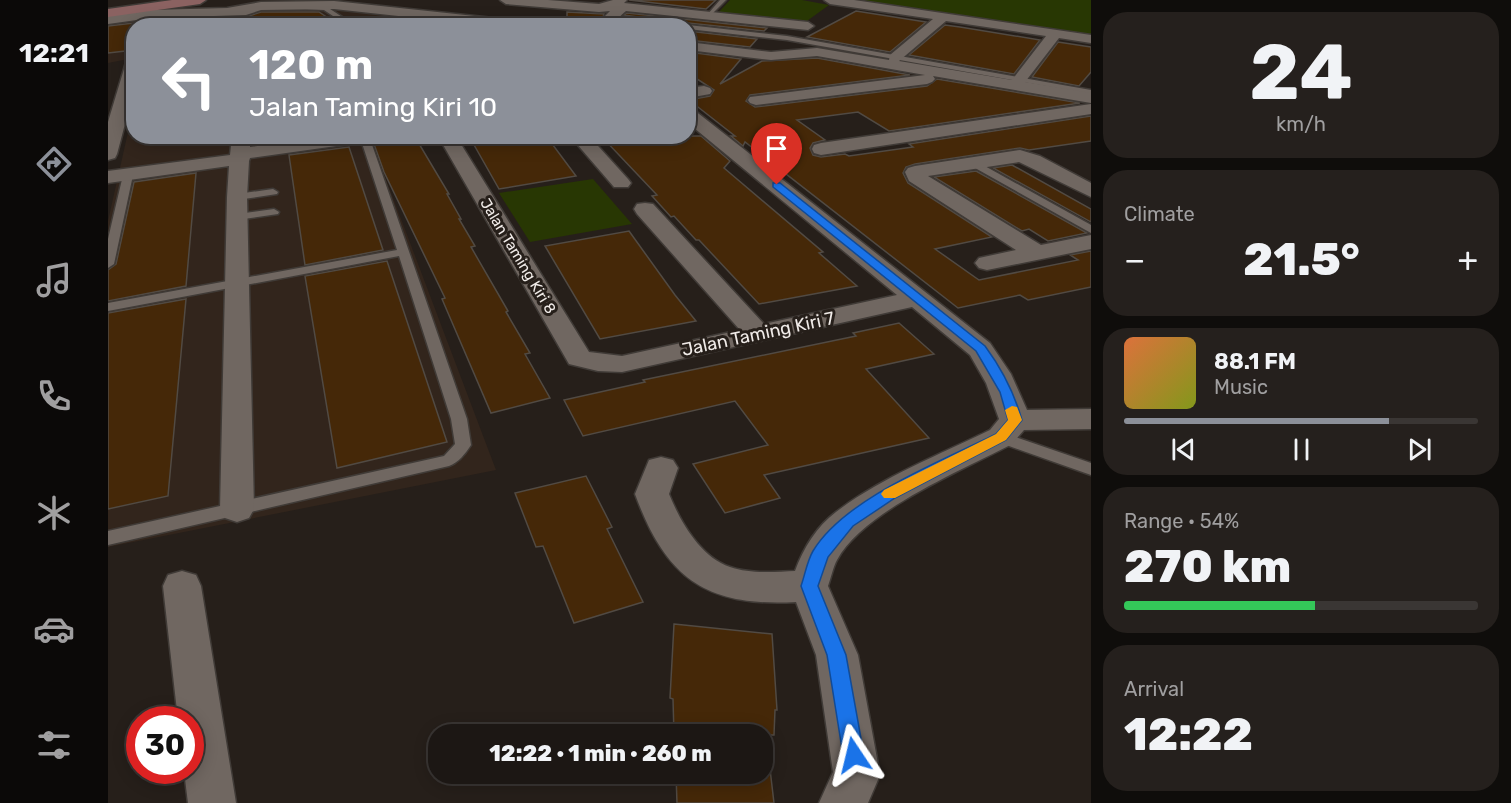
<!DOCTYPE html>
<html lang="en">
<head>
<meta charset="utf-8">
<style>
	body { margin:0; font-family:Rubik,sans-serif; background:#25201d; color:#f1f3f6; height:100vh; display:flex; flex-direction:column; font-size:22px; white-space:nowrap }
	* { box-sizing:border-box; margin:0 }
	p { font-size:20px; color:#a09fa0 }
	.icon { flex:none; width:33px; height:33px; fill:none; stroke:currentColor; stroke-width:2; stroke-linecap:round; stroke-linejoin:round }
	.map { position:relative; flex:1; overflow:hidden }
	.side { display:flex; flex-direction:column; gap:12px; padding:12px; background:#0f0d0b; width:420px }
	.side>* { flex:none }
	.guide { position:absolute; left:18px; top:18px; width:570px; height:126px; border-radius:24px; box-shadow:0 3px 15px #0003,0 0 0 2px #3a3634; background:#8c9099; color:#fff; overflow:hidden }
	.speed { position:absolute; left:18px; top:706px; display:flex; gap:12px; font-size:30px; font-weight:700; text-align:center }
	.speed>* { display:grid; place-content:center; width:78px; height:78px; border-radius:50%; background:#1c1714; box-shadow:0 3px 15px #0003,0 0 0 2px #3a3634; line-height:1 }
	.speed .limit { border:9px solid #d22; background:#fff; color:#111 }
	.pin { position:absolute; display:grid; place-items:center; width:51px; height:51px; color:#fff; margin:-62px -26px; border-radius:50% 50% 50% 0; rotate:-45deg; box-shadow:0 0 6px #0007 }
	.pin .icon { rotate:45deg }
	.me { position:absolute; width:66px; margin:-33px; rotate:350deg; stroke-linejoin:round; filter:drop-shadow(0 0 4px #0008) }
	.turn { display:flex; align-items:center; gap:21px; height:126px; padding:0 24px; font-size:27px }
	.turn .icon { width:78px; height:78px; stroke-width:2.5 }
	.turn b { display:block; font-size:42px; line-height:51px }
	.big { font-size:45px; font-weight:800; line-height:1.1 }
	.side .card { flex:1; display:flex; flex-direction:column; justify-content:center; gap:9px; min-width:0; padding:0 21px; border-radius:24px; background:#25201d }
	.side .dial { align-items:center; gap:0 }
	.dial b { font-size:78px; line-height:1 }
	.song { display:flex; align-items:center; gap:18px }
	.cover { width:72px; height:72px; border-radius:9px; background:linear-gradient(135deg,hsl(20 70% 55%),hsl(70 70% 35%)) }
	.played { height:6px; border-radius:3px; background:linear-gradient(90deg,#8c9099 75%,#3a3634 75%) }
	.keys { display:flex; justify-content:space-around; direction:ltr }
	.heat { display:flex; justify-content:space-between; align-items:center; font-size:33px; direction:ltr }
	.charge { height:9px; border-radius:4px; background:linear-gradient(90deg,#34c759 54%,#3a3634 0) }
	.trip { position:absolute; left:320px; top:724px; width:345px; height:60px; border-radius:24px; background:#1c1714; box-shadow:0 3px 15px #0003,0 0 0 2px #3a3634; font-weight:800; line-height:60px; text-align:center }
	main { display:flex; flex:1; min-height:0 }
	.dock { display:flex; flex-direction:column; width:108px; justify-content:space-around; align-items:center; background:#0b0908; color:#a09fa0 }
	.dock .icon { width:42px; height:42px }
	.dock .current { color:#8c9099 }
	.dock b { font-size:27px; color:#f1f3f6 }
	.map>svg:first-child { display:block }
</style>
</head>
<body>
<main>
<nav class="dock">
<b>12:21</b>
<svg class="icon current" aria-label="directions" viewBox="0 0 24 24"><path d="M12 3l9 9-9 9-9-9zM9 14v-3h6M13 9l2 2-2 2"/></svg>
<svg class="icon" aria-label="music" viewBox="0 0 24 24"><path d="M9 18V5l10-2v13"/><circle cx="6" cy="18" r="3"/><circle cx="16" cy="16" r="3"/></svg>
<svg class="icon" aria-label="phone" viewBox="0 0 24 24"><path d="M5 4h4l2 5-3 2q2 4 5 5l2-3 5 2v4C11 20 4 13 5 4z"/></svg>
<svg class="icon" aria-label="climate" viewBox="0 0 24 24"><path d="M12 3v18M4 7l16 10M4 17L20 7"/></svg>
<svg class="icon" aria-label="car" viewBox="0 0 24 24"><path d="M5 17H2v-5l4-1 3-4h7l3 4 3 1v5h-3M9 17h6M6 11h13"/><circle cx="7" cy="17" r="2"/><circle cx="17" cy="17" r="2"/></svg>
<svg class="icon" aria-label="filters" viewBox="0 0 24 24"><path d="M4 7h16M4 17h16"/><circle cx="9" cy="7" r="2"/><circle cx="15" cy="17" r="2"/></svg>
</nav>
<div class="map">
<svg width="983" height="803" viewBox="0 0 983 803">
	<rect width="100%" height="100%" fill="#261f1a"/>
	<g fill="#32251c">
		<path d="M 58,8 L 242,10 L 300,17 L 341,25 L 26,26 L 25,58 L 0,63 L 0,17 Z"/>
		<path d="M 25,110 L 26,136 L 262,137 L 388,470 L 0,547 L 0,221 Z"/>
	</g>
	<g fill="#283703">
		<path d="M 622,0 L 694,0 L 721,5 L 699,21 L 611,12 Z"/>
		<path d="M 747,0 L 983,0 L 983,36 L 758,2 Z"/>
		<path d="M 485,179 L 524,224 L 422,242 L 391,193 Z"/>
	</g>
	<g fill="#452808" stroke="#514a43" stroke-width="1.5">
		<path d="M 521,0 L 608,0 L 598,9 Z"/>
		<path d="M 748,11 L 818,22 L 782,52 L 699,37 Z"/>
		<path d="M 153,12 L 211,12 L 232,26 L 123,26 L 112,18 L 138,17 Z"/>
		<path d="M 459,12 L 496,14 L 495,17 L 500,23 L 529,26 L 459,26 Z"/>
		<path d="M 519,13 L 659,28 L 656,31 L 580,23 L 569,26 L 564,22 L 516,15 Z"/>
		<path d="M 26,23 L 26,50 L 0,53 L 0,26 Z"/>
		<path d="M 837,25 L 852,27 L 932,40 L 906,74 L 801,55 Z"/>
		<path d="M 580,31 L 649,39 L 642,47 L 580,40 Z"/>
		<path d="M 950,42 L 983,47 L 983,72 L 971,86 L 924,77 Z"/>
		<path d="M 580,52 L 633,59 L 612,84 L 654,61 L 709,58 L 802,75 L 642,95 L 638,101 L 647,107 L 819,86 L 829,79 L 972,103 L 781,131 L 750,112 L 689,120 L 717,140 L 705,143 L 702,148 L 705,155 L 713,157 L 737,154 L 741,156 L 805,147 L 801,144 L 983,116 L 983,141 L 921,150 L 912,148 L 807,164 L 798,167 L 795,173 L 800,183 L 884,237 L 827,249 L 871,280 L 970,260 L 962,255 L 983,251 L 983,287 L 920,300 L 912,295 L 850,308 L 637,142 L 635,146 L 623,136 L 627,136 L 581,100 L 602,96 L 606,90 L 580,73 Z"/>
		<path d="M 361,136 L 436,136 L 439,141 L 442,141 L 468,176 L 391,189 Z"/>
		<path d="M 493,136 L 593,136 L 622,161 L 616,168 L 715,252 L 711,253 L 749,286 L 651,304 L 591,240 L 588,240 L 566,216 L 563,217 L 544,196 L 549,195 Z"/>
		<path d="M 307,137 L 341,194 L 339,194 L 353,219 L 351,219 L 367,246 L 363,247 L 400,311 L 398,312 L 422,353 L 417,354 L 442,398 L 383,413 L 334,299 L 337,298 L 276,172 L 266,144 Z"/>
		<path d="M 241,147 L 275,250 L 197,265 L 181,155 Z"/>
		<path d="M 904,165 L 983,209 L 983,222 L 885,168 Z"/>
		<path d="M 868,171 L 979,233 L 940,241 L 921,229 L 914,231 L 826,177 Z"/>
		<path d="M 88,173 L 78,286 L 0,301 L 0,270 L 8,264 L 26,182 Z"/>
		<path d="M 521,231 L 567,295 L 588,321 L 492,339 L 437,246 Z"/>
		<path d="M 279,261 L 339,442 L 229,468 L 197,276 Z"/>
		<path d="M 78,299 L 60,496 L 0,509 L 0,313 Z"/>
		<path d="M 791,323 L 826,354 L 758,369 L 821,438 L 656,475 L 672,498 L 617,513 L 585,464 L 660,445 L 627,401 L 475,436 L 456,400 L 537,382 L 535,380 L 748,336 L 745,333 Z"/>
		<path d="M 478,476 L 504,527 L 499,529 L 535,602 L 466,623 L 435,546 L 428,547 L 407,493 Z"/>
		<path d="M 566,624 L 664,634 L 669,710 L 667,710 L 666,735 L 658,735 L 666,803 L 569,803 L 568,774 L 654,774 L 654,735 L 566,735 L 565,699 L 562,698 Z"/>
	</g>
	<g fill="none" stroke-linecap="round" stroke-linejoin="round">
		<defs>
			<g id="lane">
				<path d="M 612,0 L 618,0 L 603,15 L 599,15 Z"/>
				<path d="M 199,6 L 219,7 L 248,26 L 240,26 L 216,10 L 197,9 Z"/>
				<path d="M 91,11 L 95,11 L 110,26 L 103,26 Z"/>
				<path d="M 504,16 L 564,24 L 567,26 L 546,26 L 502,19 Z"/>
				<path d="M 580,25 L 679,36 L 983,90 L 983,94 L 679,40 L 580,29 L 580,26 L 578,26 Z"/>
				<path d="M 261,136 L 359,419 L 363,445 C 358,453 350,463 341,466 L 0,545 L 0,531 L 336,456 L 347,444 L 343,419 L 291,256 L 0,311 L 0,303 L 289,250 L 252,137 Z"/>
				<path d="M 860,160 L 866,160 L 983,225 L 983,233 L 860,164 Z"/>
				<path d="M 20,172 L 25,175 L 6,264 L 0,268 L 0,239 L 15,175 Z"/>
				<path d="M 165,189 L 170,192 L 169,194 L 129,200 L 124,197 L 129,194 Z"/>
				<path d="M 166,209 L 171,212 L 170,214 L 129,220 L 124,217 L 129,214 Z"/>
				<path d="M 893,432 L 983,463 L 983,475 L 887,441 L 885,437 L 887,433 Z"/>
			</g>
			<g id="street">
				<path d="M 392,0 L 440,0 L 491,4 L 505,0 L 519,0 L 516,3 L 700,22 L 706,26 L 700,30 L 518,11 C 511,16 509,23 500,21 L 497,16 L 502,11 L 491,12 L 398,4 Z"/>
				<path d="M 716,0 L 746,0 L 983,35 L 983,43 L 951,38 L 917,82 L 983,93 L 983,103 L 825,76 L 827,79 L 824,82 L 819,84 L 648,105 L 642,103 L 640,100 L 642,97 L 817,75 L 709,56 L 663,60 L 580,50 L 580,42 L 663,52 L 709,48 L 781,60 L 782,55 L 825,19 L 722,4 ZM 838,21 L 938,36 L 904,80 L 791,61 Z"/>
				<path d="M 226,1 L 423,22 L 429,26 L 382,26 L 226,9 L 153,10 L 138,15 L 43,18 L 0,24 L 0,16 L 43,10 L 119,8 L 153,2 Z"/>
				<path d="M 26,55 L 26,90 L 9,154 L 7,158 L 0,160 L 0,122 L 19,59 Z"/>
				<path d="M 596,86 L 602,88 L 604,91 L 602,94 L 580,98 L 580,88 Z"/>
				<path d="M 983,104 L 983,114 L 713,155 L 706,153 L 704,149 L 706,145 L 713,143 Z"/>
				<path d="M 580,109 L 586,110 L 882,343 L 903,374 L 919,410 L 983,409 L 983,429 L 916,430 L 904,444 C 855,470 755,511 729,560 C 725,567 723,578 720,586 L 750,655 L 772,775 L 760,803 L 711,803 L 725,772 L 708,655 L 688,602 C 597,607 558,578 527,494 L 541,460 L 553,457 L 565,460 L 570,468 L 561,494 C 572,521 592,557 622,567 C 642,574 667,572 687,571 C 695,549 709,526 728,512 C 774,477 831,455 882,430 L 891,419 L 878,383 L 862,355 L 804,307 L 514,372 L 490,371 L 461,364 L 330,136 L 348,136 L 481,352 L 514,356 L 632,330 L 529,214 L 526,209 L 529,204 L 537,203 L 545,204 L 656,324 L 789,295 L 580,123 Z"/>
				<path d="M 124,136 L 142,136 L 142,147 L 221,136 L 266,137 L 263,141 L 257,142 L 142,158 L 141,161 L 139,197 L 146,509 L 141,518 L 129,522 L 117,518 L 112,509 L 119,197 L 121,166 L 0,183 L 0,171 L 122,155 Z"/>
				<path d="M 462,136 L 481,136 L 520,179 L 523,183 L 520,187 L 506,187 Z"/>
				<path d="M 912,150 L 932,156 L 983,183 L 983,197 L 911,162 L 820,176 L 933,245 L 983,235 L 983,249 L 879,270 L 871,268 L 867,263 L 871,258 L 908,250 L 801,181 L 797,172 L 800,168 L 807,166 Z"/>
				<path d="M 74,571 L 88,575 L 93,586 L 128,803 L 80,803 L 76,771 L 82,771 L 82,720 L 70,720 L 55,586 L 60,575 Z"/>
			</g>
			<path id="secondary" d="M 64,0 L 98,0 L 92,4 L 0,17 L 0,9 Z"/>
		</defs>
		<use href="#lane" stroke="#403b37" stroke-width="3"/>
		<use href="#street" stroke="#403b37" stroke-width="3"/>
		<use href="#secondary" stroke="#403b37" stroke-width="3"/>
		<use href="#lane" fill="#706761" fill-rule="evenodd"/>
		<use href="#street" fill="#706761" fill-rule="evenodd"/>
		<use href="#secondary" fill="#8b6261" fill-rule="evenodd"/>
	</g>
	<path fill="#1a73e8" stroke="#114b97" stroke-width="1.5" d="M 665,183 L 672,183 L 877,346 C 894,369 906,392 914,420 L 898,440 L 787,498 L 745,526 L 720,557 L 710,586 L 738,655 L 756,755 L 753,762 L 746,765 L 738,762 L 735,755 L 719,655 L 693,586 C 697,575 699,561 705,551 C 737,498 834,461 888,434 L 900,420 L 892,392 L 868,351 L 665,187 Z"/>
	<path fill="#f59e0b" d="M 904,406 L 909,407 L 914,420 L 898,440 L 787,498 L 776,498 L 773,494 L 776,490 L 888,434 L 900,420 L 897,410 Z"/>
	<g text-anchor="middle" stroke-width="6" stroke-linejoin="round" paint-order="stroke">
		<g font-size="15" fill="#f0ebe8" stroke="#261f1a">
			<text transform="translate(410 256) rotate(59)" y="5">Jalan Taming Kiri 8</text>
		</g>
		<g font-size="18" fill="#f0ebe8" stroke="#261f1a">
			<text transform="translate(650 334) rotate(-12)" y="6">Jalan Taming Kiri 7</text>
		</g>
	</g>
</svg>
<div class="speed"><div class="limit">30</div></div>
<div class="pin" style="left:669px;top:185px;background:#d93025"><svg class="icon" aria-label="arrive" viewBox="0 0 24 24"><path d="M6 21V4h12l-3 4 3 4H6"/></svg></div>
<svg class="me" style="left:746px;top:755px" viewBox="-20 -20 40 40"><path d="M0-17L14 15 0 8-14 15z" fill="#1a73e8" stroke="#fff" stroke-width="4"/></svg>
<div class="trip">12:22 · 1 min · 260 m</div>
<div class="guide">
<div class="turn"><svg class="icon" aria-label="left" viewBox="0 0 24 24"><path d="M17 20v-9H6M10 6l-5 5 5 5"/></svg><div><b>120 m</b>Jalan Taming Kiri 10</div></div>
</div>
</div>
<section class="side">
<div class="card dial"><b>24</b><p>km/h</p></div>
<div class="card"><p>Climate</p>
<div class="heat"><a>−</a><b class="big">21.5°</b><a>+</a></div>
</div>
<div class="card">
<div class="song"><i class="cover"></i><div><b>88.1 FM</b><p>Music</p></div></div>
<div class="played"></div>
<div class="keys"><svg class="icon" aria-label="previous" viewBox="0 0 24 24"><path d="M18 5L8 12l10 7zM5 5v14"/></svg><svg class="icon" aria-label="pause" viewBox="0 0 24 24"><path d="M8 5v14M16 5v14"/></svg><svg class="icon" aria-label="next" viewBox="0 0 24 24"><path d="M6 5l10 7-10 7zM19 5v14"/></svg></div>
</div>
<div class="card"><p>Range · 54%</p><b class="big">270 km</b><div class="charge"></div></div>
<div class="card"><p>Arrival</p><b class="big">12:22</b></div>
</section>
</main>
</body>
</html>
